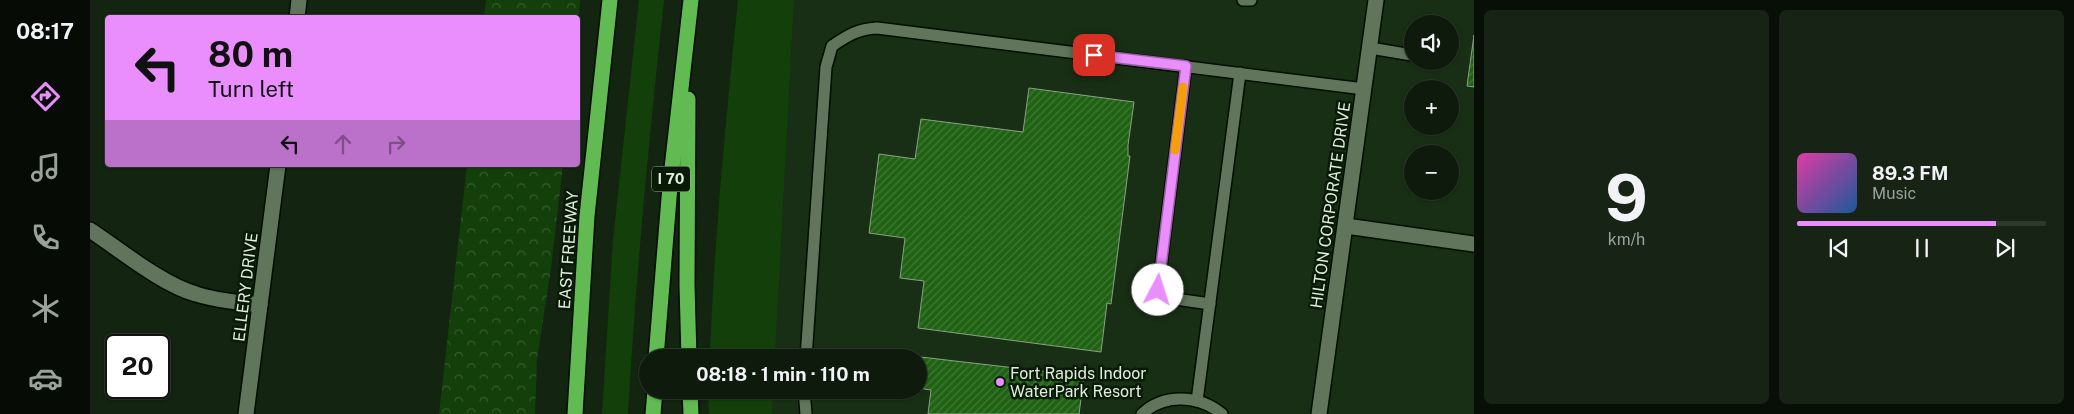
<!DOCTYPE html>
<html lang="en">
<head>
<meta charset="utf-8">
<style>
	body { margin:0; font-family:"Public Sans",sans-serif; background:#172415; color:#f1f3f6; height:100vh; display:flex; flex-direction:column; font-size:19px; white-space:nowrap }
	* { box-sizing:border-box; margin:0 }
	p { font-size:16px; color:#9ba19d }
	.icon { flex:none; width:28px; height:28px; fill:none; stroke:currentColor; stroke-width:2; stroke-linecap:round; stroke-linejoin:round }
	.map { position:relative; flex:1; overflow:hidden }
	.details { display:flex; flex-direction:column; gap:10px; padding:10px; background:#080f07; width:600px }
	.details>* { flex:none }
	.hud { position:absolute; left:15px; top:15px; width:475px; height:152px; border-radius:5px; box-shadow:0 1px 4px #0004,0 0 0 1px #2e392d; background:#ea8dfd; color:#111; overflow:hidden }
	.buttons { position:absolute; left:1314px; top:15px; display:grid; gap:10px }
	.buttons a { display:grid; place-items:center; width:55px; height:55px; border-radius:50%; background:#0e1b0c; box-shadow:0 1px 4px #0004,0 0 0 1px #2e392d; font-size:25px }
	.speed { position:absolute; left:15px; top:334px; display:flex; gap:10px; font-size:25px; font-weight:700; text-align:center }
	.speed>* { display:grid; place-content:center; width:65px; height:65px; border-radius:50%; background:#0e1b0c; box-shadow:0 1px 4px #0004,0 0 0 1px #2e392d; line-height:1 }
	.speed .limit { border:2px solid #111; border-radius:8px; background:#fff; color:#111 }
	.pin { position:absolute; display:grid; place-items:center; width:42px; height:42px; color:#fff; margin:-21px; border-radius:10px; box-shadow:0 2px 8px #0006 }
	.me { position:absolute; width:55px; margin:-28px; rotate:5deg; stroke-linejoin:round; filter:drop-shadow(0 0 4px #0008) }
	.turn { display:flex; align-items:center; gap:18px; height:105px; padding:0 20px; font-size:22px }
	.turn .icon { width:65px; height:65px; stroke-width:2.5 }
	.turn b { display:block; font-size:35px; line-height:42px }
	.lanes { display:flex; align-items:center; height:48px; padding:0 20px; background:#0003; justify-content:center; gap:25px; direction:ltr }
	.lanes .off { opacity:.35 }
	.details .tile { flex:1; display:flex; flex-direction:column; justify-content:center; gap:8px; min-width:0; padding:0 18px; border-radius:8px; background:#172415 }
	.details .dial { align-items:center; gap:0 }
	.dial b { font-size:65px; line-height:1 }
	.song { display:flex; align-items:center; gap:15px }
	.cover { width:60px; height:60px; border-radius:8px; background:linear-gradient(135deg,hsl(320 70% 55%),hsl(210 70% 35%)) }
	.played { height:5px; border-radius:2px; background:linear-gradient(90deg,#ea8dfd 80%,#2e392d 80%) }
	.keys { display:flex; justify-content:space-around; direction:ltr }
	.details .tiles { flex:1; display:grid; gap:10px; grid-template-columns:repeat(2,1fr) }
	.trip { position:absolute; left:549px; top:349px; width:288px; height:50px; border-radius:25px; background:#0e1b0c; box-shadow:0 1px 4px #0004,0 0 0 1px #2e392d; font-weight:700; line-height:50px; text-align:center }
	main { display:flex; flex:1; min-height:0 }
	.menu { display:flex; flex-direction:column; width:90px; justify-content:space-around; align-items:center; background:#060b05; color:#9ba19d }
	.menu .icon { width:35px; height:35px }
	.menu .selected { color:#ea8dfd }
	.menu b { font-size:22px; color:#f1f3f6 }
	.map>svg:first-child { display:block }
</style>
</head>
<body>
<main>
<nav class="menu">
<b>08:17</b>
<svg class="icon selected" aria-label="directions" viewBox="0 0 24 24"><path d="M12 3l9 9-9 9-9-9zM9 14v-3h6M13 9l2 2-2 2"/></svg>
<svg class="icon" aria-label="music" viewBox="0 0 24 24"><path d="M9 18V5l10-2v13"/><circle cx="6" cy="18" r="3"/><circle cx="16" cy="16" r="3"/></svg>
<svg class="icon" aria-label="phone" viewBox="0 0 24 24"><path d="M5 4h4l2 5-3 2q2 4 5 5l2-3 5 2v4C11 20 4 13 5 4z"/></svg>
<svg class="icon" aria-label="climate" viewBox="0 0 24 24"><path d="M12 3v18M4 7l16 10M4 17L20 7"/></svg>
<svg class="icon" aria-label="car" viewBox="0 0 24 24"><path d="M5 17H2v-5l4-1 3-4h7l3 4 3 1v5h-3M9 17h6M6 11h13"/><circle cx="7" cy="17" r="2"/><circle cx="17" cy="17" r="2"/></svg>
</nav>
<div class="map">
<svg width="1384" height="414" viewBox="0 0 1384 414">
	<defs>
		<pattern id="forest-crowns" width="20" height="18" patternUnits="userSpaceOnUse" patternTransform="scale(1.25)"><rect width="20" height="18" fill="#13400a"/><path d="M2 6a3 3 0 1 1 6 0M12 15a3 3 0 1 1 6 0" fill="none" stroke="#355c2d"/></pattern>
		<pattern id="building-hatch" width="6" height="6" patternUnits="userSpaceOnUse" patternTransform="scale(1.25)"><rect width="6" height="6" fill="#206213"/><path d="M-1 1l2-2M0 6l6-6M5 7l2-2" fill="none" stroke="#407935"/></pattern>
	</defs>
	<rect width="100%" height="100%" fill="#132410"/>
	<path fill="#192f15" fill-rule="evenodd" d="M 704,0 L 1384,0 L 1384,414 L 682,414 L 683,390 L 828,390 L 828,358 L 685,357 ZM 1322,24 L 1360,24 L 1360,61 L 1322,61 ZM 1322,89 L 1360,89 L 1360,126 L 1322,126 ZM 1322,154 L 1360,154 L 1360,191 L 1322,191 Z"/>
	<g fill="#13400a">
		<path d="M 549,0 L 574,0 C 559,138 546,275 538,414 L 512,414 L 523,240 Z"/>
		<path d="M 648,0 L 704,0 L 685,357 L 620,357 C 624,238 636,119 648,0 Z"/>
		<path d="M 618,390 L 683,390 L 682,414 L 619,414 Z"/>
	</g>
	<g fill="url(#forest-crowns)">
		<path d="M 396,0 L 490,0 L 488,27 L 488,18 L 394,17 Z"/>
		<path d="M 377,165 L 473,165 L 461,268 L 447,359 L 445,414 L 349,414 Z"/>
	</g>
	<g fill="url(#building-hatch)" stroke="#8ba187">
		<path d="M 1384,35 L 1384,87 L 1377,86 Z"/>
		<path d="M 939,88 L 1044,102 L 1038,145 L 1038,156 L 1040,156 L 1021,304 L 1017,303 L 1011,352 L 828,328 L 834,281 L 810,278 L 815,238 L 779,233 L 789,154 L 825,159 L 831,119 L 933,132 Z"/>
		<path d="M 779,351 L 994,376 L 989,414 L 838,414 L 841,390 L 828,388 L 828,358 L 778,358 Z"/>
	</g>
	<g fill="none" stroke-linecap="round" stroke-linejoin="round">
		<defs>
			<g id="lane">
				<path d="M 1153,0 L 1161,0"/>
				<path d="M 1280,48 L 1322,55"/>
				<path d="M 1096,66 L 1068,290 L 1072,297 L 1120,304"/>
				<path d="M 716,358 L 736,67 L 742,46 C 758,35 768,29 787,28 L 1274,89"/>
				<path d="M 714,390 L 716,414"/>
				<path d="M 1107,401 L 1150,73"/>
				<path d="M 1052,414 C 1074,393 1109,395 1132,414"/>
			</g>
			<g id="street">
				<path d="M 207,18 L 209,0"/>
				<path d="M 1256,226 L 1384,244"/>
				<path d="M 0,230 C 30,250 73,285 106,294 C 127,301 149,302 170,305"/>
				<path d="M 156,414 L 188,165"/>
				<path d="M 1229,414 L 1286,0"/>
			</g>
			<g id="highway">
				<path d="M 598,99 L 597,285 L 599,358"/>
				<path d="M 566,358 L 580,186 L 601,0"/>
				<path d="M 600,390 L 601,414"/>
				<path d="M 485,414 L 497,216 L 520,0"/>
				<path d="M 563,414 L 565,390"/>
			</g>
		</defs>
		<use href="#lane" stroke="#010d00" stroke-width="14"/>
		<use href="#street" stroke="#010d00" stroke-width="18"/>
		<use href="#highway" stroke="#010d00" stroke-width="18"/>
		<use href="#lane" stroke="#60755c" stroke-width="11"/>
		<use href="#street" stroke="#60755c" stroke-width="15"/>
		<use href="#highway" stroke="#61bb52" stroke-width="15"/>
	</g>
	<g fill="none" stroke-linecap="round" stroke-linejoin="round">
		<defs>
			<path id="route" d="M 1004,55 L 1096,66 L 1068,290"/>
		</defs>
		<use href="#route" stroke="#985ca4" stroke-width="12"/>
		<use href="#route" stroke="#ea8dfd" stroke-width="9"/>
		<path stroke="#f59e0b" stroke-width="9" d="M 1085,150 L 1093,87"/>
	</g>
	<circle fill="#ea8dfd" stroke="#091b07" stroke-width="2" cx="910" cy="382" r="5"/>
	<g text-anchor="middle" stroke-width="5" stroke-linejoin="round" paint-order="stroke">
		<rect fill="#091b07" stroke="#a0ae9e" stroke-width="1" x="562" y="166.5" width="38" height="25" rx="4"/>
		<g font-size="15" font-weight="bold" fill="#e1eddf">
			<text x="581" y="184">I 70</text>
		</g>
		<g font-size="16" fill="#e1eddf" stroke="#091b07">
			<text transform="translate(1240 205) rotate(-82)" y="6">HILTON CORPORATE DRIVE</text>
			<text transform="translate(478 250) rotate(-86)" y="6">EAST FREEWAY</text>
			<text transform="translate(155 287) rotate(-83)" y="6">ELLERY DRIVE</text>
		</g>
		<g font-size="16" fill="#e1eddf" stroke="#091b07" text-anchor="start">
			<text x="920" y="379">Fort Rapids Indoor<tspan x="920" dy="18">WaterPark Resort</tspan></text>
		</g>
	</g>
</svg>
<div class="buttons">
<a><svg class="icon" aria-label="sound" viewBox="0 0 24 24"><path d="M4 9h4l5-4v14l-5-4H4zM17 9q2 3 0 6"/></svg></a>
<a>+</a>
<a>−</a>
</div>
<div class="speed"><div class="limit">20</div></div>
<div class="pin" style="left:1004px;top:55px;background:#d93025"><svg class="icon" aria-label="arrive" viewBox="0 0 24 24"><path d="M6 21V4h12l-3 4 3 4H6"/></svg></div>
<svg class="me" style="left:1068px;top:290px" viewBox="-20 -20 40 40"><circle r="19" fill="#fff"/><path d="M0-13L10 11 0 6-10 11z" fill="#ea8dfd"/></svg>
<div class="trip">08:18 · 1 min · 110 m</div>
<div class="hud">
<div class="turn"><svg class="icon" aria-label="left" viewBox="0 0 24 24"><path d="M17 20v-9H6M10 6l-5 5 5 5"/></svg><div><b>80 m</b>Turn left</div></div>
<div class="lanes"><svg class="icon" aria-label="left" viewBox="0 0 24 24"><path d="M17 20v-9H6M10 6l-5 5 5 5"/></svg><svg class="icon off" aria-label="ahead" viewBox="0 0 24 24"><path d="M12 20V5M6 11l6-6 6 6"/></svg><svg class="icon off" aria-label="right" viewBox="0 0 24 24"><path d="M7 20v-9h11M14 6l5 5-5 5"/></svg></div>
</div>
</div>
<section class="details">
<div class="tiles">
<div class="tile dial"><b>9</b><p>km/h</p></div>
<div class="tile">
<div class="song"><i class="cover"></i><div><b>89.3 FM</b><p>Music</p></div></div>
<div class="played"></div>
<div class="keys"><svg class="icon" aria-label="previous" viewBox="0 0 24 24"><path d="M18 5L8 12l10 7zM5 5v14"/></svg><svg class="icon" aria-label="pause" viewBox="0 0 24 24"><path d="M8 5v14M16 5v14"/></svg><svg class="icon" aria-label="next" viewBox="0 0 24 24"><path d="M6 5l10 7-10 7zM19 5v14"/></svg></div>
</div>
</div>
</section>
</main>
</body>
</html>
